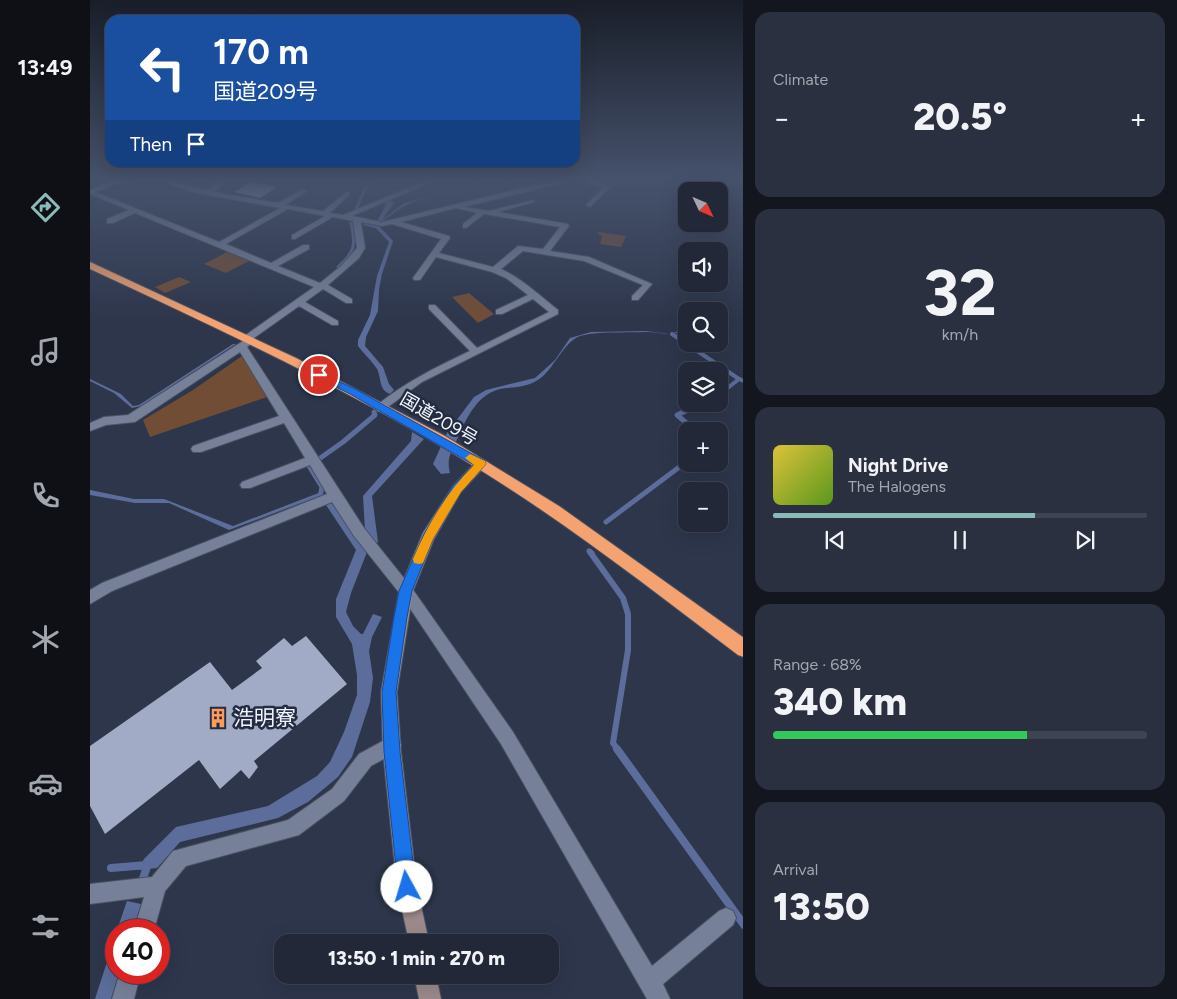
<!DOCTYPE html>
<html lang="en">
<head>
<meta charset="utf-8">
<style>
	body { margin:0; font-family:Figtree,"Noto Sans JP",sans-serif; background:#2a3040; color:#f1f3f6; height:100vh; display:flex; flex-direction:column; font-size:19px; white-space:nowrap }
	* { box-sizing:border-box; margin:0 }
	p { font-size:16px; color:#a2a6ae }
	.icon { flex:none; width:28px; height:28px; fill:none; stroke:currentColor; stroke-width:2; stroke-linecap:round; stroke-linejoin:round }
	.map { position:relative; flex:1; overflow:hidden }
	.details { display:flex; flex-direction:column; gap:12px; padding:12px; background:#13161f; width:434px }
	.details>* { flex:none }
	.top-card { position:absolute; left:15px; top:15px; width:475px; height:152px; border-radius:15px; box-shadow:0 5px 20px #0002,0 0 0 1px #3f4453; background:#1a4fa0; color:#fff; overflow:hidden }
	.needle { width:32px; rotate:134deg }
	.fabs { position:absolute; left:588px; top:182px; display:grid; gap:10px }
	.fabs a { display:grid; place-items:center; width:50px; height:50px; border-radius:10px; background:#222838; box-shadow:0 5px 20px #0002,0 0 0 1px #3f4453; font-size:25px }
	.speed { position:absolute; left:15px; top:919px; display:flex; gap:10px; font-size:25px; font-weight:700; text-align:center }
	.speed>* { display:grid; place-content:center; width:65px; height:65px; border-radius:50%; background:#222838; box-shadow:0 5px 20px #0002,0 0 0 1px #3f4453; line-height:1 }
	.speed .limit { border:8px solid #d22; background:#fff; color:#111 }
	.pin { position:absolute; display:grid; place-items:center; width:42px; height:42px; color:#fff; margin:-21px; border:2px solid #fff; border-radius:50%; box-shadow:0 1px 5px #0007 }
	.me { position:absolute; width:55px; margin:-28px; rotate:354deg; stroke-linejoin:round; filter:drop-shadow(0 0 4px #0008) }
	.turn { display:flex; align-items:center; gap:18px; height:105px; padding:0 25px; font-size:22px }
	.turn .icon { width:65px; height:65px; stroke-width:2.5 }
	.turn b { display:block; font-size:35px; line-height:42px }
	.then { display:flex; align-items:center; height:48px; padding:0 25px; background:#0003; gap:10px; font-size:19px }
	.big { font-size:38px; font-weight:800; line-height:1.1 }
	.details .card { flex:1; display:flex; flex-direction:column; justify-content:center; gap:8px; min-width:0; padding:0 18px; border-radius:15px; background:#2a3040 }
	.details .dial { align-items:center; gap:0 }
	.dial b { font-size:65px; line-height:1 }
	.song { display:flex; align-items:center; gap:15px }
	.cover { width:60px; height:60px; border-radius:8px; background:linear-gradient(135deg,hsl(50 70% 55%),hsl(90 70% 35%)) }
	.played { height:5px; border-radius:2px; background:linear-gradient(90deg,#8bbbb9 70%,#3f4453 70%) }
	.keys { display:flex; justify-content:space-around; direction:ltr }
	.heat { display:flex; justify-content:space-between; align-items:center; font-size:28px; direction:ltr }
	.charge { height:8px; border-radius:4px; background:linear-gradient(90deg,#34c759 68%,#3f4453 0) }
	.trip { position:absolute; left:184px; top:934px; width:285px; height:50px; border-radius:15px; background:#222838; box-shadow:0 5px 20px #0002,0 0 0 1px #3f4453; font-weight:800; line-height:50px; text-align:center }
	main { display:flex; flex:1; min-height:0 }
	.dock { display:flex; flex-direction:column; width:90px; justify-content:space-around; align-items:center; background:#0e1016; color:#a2a6ae }
	.dock .icon { width:35px; height:35px }
	.dock .current { color:#8bbbb9 }
	.dock b { font-size:22px; color:#f1f3f6 }
	.map>svg:first-child { display:block }
</style>
</head>
<body>
<main>
<nav class="dock">
<b>13:49</b>
<svg class="icon current" aria-label="directions" viewBox="0 0 24 24"><path d="M12 3l9 9-9 9-9-9zM9 14v-3h6M13 9l2 2-2 2"/></svg>
<svg class="icon" aria-label="music" viewBox="0 0 24 24"><path d="M9 18V5l10-2v13"/><circle cx="6" cy="18" r="3"/><circle cx="16" cy="16" r="3"/></svg>
<svg class="icon" aria-label="phone" viewBox="0 0 24 24"><path d="M5 4h4l2 5-3 2q2 4 5 5l2-3 5 2v4C11 20 4 13 5 4z"/></svg>
<svg class="icon" aria-label="climate" viewBox="0 0 24 24"><path d="M12 3v18M4 7l16 10M4 17L20 7"/></svg>
<svg class="icon" aria-label="car" viewBox="0 0 24 24"><path d="M5 17H2v-5l4-1 3-4h7l3 4 3 1v5h-3M9 17h6M6 11h13"/><circle cx="7" cy="17" r="2"/><circle cx="17" cy="17" r="2"/></svg>
<svg class="icon" aria-label="filters" viewBox="0 0 24 24"><path d="M4 7h16M4 17h16"/><circle cx="9" cy="7" r="2"/><circle cx="15" cy="17" r="2"/></svg>
</nav>
<div class="map">
<svg width="654" height="999" viewBox="0 0 654 999">
	<rect width="100%" height="100%" fill="#2d364b"/>
	<g fill="#714d36">
		<path d="M 508,232 L 536,236 L 531,247 L 510,244 L 512,236 L 508,234 Z"/>
		<path d="M 137,252 L 159,261 L 136,273 L 114,264 Z"/>
		<path d="M 89,277 L 101,282 L 75,293 L 65,287 Z"/>
		<path d="M 379,293 L 404,314 L 388,323 L 362,297 Z"/>
		<path d="M 152,356 L 177,397 L 60,437 L 53,420 L 103,390 Z"/>
	</g>
	<g fill="#5c6d9b">
		<path d="M 393,180 L 397,180 C 360,194 317,194 289,226 L 303,241 L 292,274 L 289,289 L 288,311 L 276,337 L 275,346 L 293,367 L 299,384 L 304,390 L 300,394 C 288,389 292,379 287,369 C 282,361 274,354 268,346 L 268,340 L 280,315 L 287,276 L 299,242 L 285,227 C 288,217 295,210 296,201 L 301,200 L 304,203 L 292,220 L 314,203 L 378,186 Z"/>
		<path d="M 596,328 L 596,330 C 580,337 572,332 555,332 C 537,333 507,331 490,336 C 475,341 465,366 452,377 C 440,386 431,387 416,388 C 389,391 378,415 368,437 C 362,453 356,456 360,473 L 351,474 L 343,464 L 357,433 L 384,397 L 396,390 L 445,378 L 465,360 L 480,338 L 501,332 L 556,331 L 581,334 Z"/>
		<path d="M 143,344 L 146,344 L 51,406 L 42,408 L 24,393 L 0,381 L 0,379 L 31,394 L 43,406 L 49,405 Z"/>
		<path d="M 322,432 L 334,439 L 333,440 L 282,496 L 288,542 L 277,552 L 261,593 L 256,612 L 263,626 L 271,634 L 273,634 L 283,614 L 292,617 L 282,637 L 279,651 L 283,678 L 280,702 L 262,757 L 248,777 L 218,802 L 188,818 L 90,842 L 67,868 L 48,870 L 54,859 L 86,827 L 178,806 L 227,776 L 240,762 L 254,732 L 267,695 L 267,675 L 262,644 L 246,617 L 246,599 L 266,550 L 230,496 L 139,530 L 79,503 L 45,503 L 0,495 L 0,490 L 44,499 L 74,499 L 143,526 L 231,492 L 275,531 L 273,496 L 321,441 Z"/>
		<path d="M 37,901 L 51,904 L 43,930 L 27,930 Z"/>
		<path d="M 26,934 L 26,972 L 29,973 L 21,999 L 5,999 Z"/>
	</g>
	<g fill="none" stroke-linecap="round" stroke-linejoin="round">
		<g stroke="#5c6d9b" stroke-width="3">
			<path d="M 266,209 C 272,196 272,192 281,180"/>
			<path d="M 275,224 L 287,227"/>
			<path d="M 248,267 C 265,252 266,245 261,223"/>
		</g>
		<g stroke="#5c6d9b" stroke-width="4">
			<path d="M 582,334 L 649,379"/>
			<path d="M 629,395 L 649,379 L 654,381"/>
		</g>
		<g stroke="#5c6d9b" stroke-width="5">
			<path d="M 606,431 L 587,415 L 611,404"/>
			<path d="M 231,492 L 232,487 L 219,466 L 253,442 L 285,415 L 284,412"/>
			<path d="M 516,522 L 596,462"/>
			<path d="M 499,551 L 502,553"/>
		</g>
		<path stroke="#5c6d9b" stroke-width="6" d="M 500,552 L 533,598 L 538,614 L 538,650 L 523,743 L 528,750"/>
		<g stroke="#5c6d9b" stroke-width="8">
			<path d="M 527,749 L 654,925"/>
			<path d="M 21,868 L 57,865"/>
			<path d="M 51,884 L 58,864"/>
		</g>
	</g>
	<g fill="#a1abc6">
		<path d="M 161,182 L 187,187 L 170,198 L 144,192 Z"/>
		<path d="M 216,636 L 257,684 L 164,761 L 168,767 L 159,779 L 151,770 L 130,789 L 109,760 L 15,834 L 0,806 L 0,746 L 120,662 L 142,690 L 172,668 L 166,661 L 194,638 L 202,646 Z"/>
	</g>
	<g fill="none" stroke-linecap="round" stroke-linejoin="round">
		<defs>
			<g id="street">
				<path d="M 69,180 L 78,180 L 116,190 L 126,184 L 128,180 L 134,180 L 131,186 L 123,192 L 188,203 L 214,189 L 217,191 L 216,192 L 195,205 L 233,211 L 257,192 L 259,193 L 259,195 L 240,213 L 253,215 L 338,180 L 346,180 L 262,216 L 292,222 L 433,188 L 473,180 L 485,180 L 373,207 L 399,211 L 444,200 L 444,202 L 408,212 L 478,224 L 479,226 L 460,251 L 499,257 L 562,284 L 548,300 L 542,300 L 542,296 L 553,285 L 494,261 L 433,251 L 411,269 C 433,279 450,296 468,310 L 468,314 L 332,382 L 291,412 L 287,411 L 286,408 L 287,405 C 316,382 346,367 380,351 L 339,309 L 339,305 L 345,305 L 387,348 L 459,312 L 443,299 L 412,314 L 406,314 L 406,310 L 438,295 L 416,278 L 402,272 L 346,257 L 330,280 L 324,280 L 323,278 L 351,239 L 302,224 L 292,226 L 271,222 L 275,248 L 269,258 L 238,285 L 262,299 L 262,303 L 256,303 L 233,289 L 215,302 L 248,321 L 248,325 L 242,325 L 209,306 L 161,340 L 163,342 L 157,347 L 274,528 L 321,587 L 423,732 L 562,966 L 629,911 L 636,908 L 643,911 L 646,918 L 643,925 L 573,984 L 580,999 L 557,999 L 411,744 L 311,595 L 264,536 L 242,502 L 22,591 L 0,604 L 0,590 L 12,583 L 237,494 L 220,465 L 160,488 L 152,488 L 150,485 L 152,482 L 215,458 L 194,423 L 111,452 L 103,452 L 101,449 L 103,446 L 189,416 L 150,352 L 45,422 L 16,425 L 0,431 L 0,423 L 14,417 L 38,415 L 153,341 L 151,339 L 153,337 L 224,287 L 45,213 L 23,223 L 17,223 L 17,219 L 39,210 L 0,194 L 0,190 L 3,191 L 129,242 L 190,208 L 102,192 ZM 366,208 L 387,213 L 373,224 L 373,228 L 376,228 L 394,214 L 470,227 L 453,249 L 428,246 L 403,267 L 349,253 L 360,238 L 359,236 L 311,222 ZM 198,209 L 235,216 L 202,235 L 202,239 L 205,239 L 243,217 L 263,221 L 267,248 L 251,266 L 230,283 L 188,266 L 219,249 L 219,245 L 213,245 L 181,263 L 136,244 Z"/>
				<path d="M 495,180 L 504,180 L 520,187 L 500,207 L 496,205 L 513,188 Z"/>
				<path d="M 302,736 L 308,739 L 311,745 L 308,751 L 281,766 L 254,801 L 209,835 L 96,866 L 75,891 L 64,930 L 44,930 L 54,897 L 0,904 L 0,884 L 62,877 L 83,851 L 198,820 L 242,789 L 269,754 Z"/>
				<path d="M 30,972 L 51,972 L 44,999 L 22,999 Z"/>
			</g>
			<g id="secondary">
				<path d="M 27,180 L 36,180 L 0,194 L 0,190 Z"/>
				<path d="M 391,460 L 397,464 L 371,492 L 344,539 L 323,591 L 307,692 L 311,752 L 327,887 L 339,942 L 319,942 L 307,887 L 293,752 L 291,692 L 309,591 L 333,533 L 363,486 L 387,461 Z"/>
				<path d="M 324,975 L 346,975 L 351,999 L 329,999 Z"/>
			</g>
			<path id="highway" d="M 0,262 L 206,358 L 355,436 L 469,506 L 654,638 L 654,657 L 648,655 C 565,592 483,528 395,473 C 269,394 134,331 0,269 Z"/>
		</defs>
		<use href="#street" stroke="#4b5162" stroke-width="2"/>
		<use href="#secondary" stroke="#4b5162" stroke-width="2"/>
		<use href="#highway" stroke="#4b5162" stroke-width="2"/>
		<use href="#street" fill="#768099" fill-rule="evenodd"/>
		<use href="#secondary" fill="#9c8a8c" fill-rule="evenodd"/>
		<use href="#highway" fill="#f4a26f" fill-rule="evenodd"/>
	</g>
	<linearGradient id="sky" x2="0" y2="1"><stop stop-color="#191e29"/><stop offset="0.56" stop-color="#46526c"/><stop offset="1" stop-color="#46526c" stop-opacity="0"/></linearGradient>
	<rect width="654" height="320" fill="url(#sky)"/>
	<path fill="#1a73e8" stroke="#114b97" d="M 229,372 L 267,390 L 395,461 L 396,464 L 371,492 L 343,539 L 322,591 L 317,617 L 306,692 L 310,752 L 326,887 L 323,893 L 317,896 L 311,893 L 308,887 L 294,752 L 292,692 L 304,617 L 309,591 L 334,534 L 363,486 L 384,465 L 260,394 L 226,377 L 226,373 Z"/>
	<path fill="#f59e0b" d="M 380,454 L 395,461 L 396,464 L 371,492 L 343,539 L 333,563 L 329,564 L 324,563 L 323,559 C 338,524 357,492 384,465 L 375,458 Z"/>
	<defs>
		<symbol id="building-bare" viewBox="-9 -9 18 18"><path d="M-4-6H4V6H1V3H-1V6H-4ZM-2.5-4.3h1.7v1.8h-1.7ZM.8-4.3h1.7v1.8H.8ZM-2.5-1h1.7V.8h-1.7ZM.8-1h1.7V.8H.8Z" fill="#fe9b59" stroke="#242c41" stroke-width="2.5" paint-order="stroke"/></symbol>
	</defs>
	<g fill-rule="evenodd">
		<use href="#building-bare" x="114" y="704" width="28" height="28"/>
	</g>
	<g text-anchor="middle" stroke-width="5" stroke-linejoin="round" paint-order="stroke">
		<g font-size="18" fill="#f1f5fd" stroke="#242c41">
			<text transform="translate(349 419) rotate(30)" y="6">国道209号</text>
		</g>
		<g font-size="21" fill="#f1f5fd" stroke="#242c41" text-anchor="start">
			<text x="143" y="725">浩明寮</text>
		</g>
	</g>
</svg>
<div class="fabs">
<a><svg class="needle" viewBox="-14 -14 28 28"><path d="M0-13l5 13h-10z" fill="#e53935"/><path d="M0 13l5-13h-10z" fill="#a2a6ae"/></svg></a>
<a><svg class="icon" aria-label="sound" viewBox="0 0 24 24"><path d="M4 9h4l5-4v14l-5-4H4zM17 9q2 3 0 6"/></svg></a>
<a><svg class="icon" aria-label="search" viewBox="0 0 24 24"><circle cx="10" cy="10" r="6"/><path d="M15 15l6 6"/></svg></a>
<a><svg class="icon" aria-label="layers" viewBox="0 0 24 24"><path d="M12 4l9 5-9 5-9-5zM3 14l9 5 9-5"/></svg></a>
<a>+</a>
<a>−</a>
</div>
<div class="speed"><div class="limit">40</div></div>
<div class="pin" style="left:229px;top:375px;background:#d93025"><svg class="icon" aria-label="arrive" viewBox="0 0 24 24"><path d="M6 21V4h12l-3 4 3 4H6"/></svg></div>
<svg class="me" style="left:317px;top:887px" viewBox="-20 -20 40 40"><circle r="19" fill="#fff"/><path d="M0-13L10 11 0 6-10 11z" fill="#1a73e8"/></svg>
<div class="trip">13:50 · 1 min · 270 m</div>
<div class="top-card">
<div class="turn"><svg class="icon" aria-label="left" viewBox="0 0 24 24"><path d="M17 20v-9H6M10 6l-5 5 5 5"/></svg><div><b>170 m</b>国道209号</div></div>
<div class="then">Then<svg class="icon" aria-label="arrive" viewBox="0 0 24 24"><path d="M6 21V4h12l-3 4 3 4H6"/></svg></div>
</div>
</div>
<section class="details">
<div class="card"><p>Climate</p>
<div class="heat"><a>−</a><b class="big">20.5°</b><a>+</a></div>
</div>
<div class="card dial"><b>32</b><p>km/h</p></div>
<div class="card">
<div class="song"><i class="cover"></i><div><b>Night Drive</b><p>The Halogens</p></div></div>
<div class="played"></div>
<div class="keys"><svg class="icon" aria-label="previous" viewBox="0 0 24 24"><path d="M18 5L8 12l10 7zM5 5v14"/></svg><svg class="icon" aria-label="pause" viewBox="0 0 24 24"><path d="M8 5v14M16 5v14"/></svg><svg class="icon" aria-label="next" viewBox="0 0 24 24"><path d="M6 5l10 7-10 7zM19 5v14"/></svg></div>
</div>
<div class="card"><p>Range · 68%</p><b class="big">340 km</b><div class="charge"></div></div>
<div class="card"><p>Arrival</p><b class="big">13:50</b></div>
</section>
</main>
</body>
</html>
